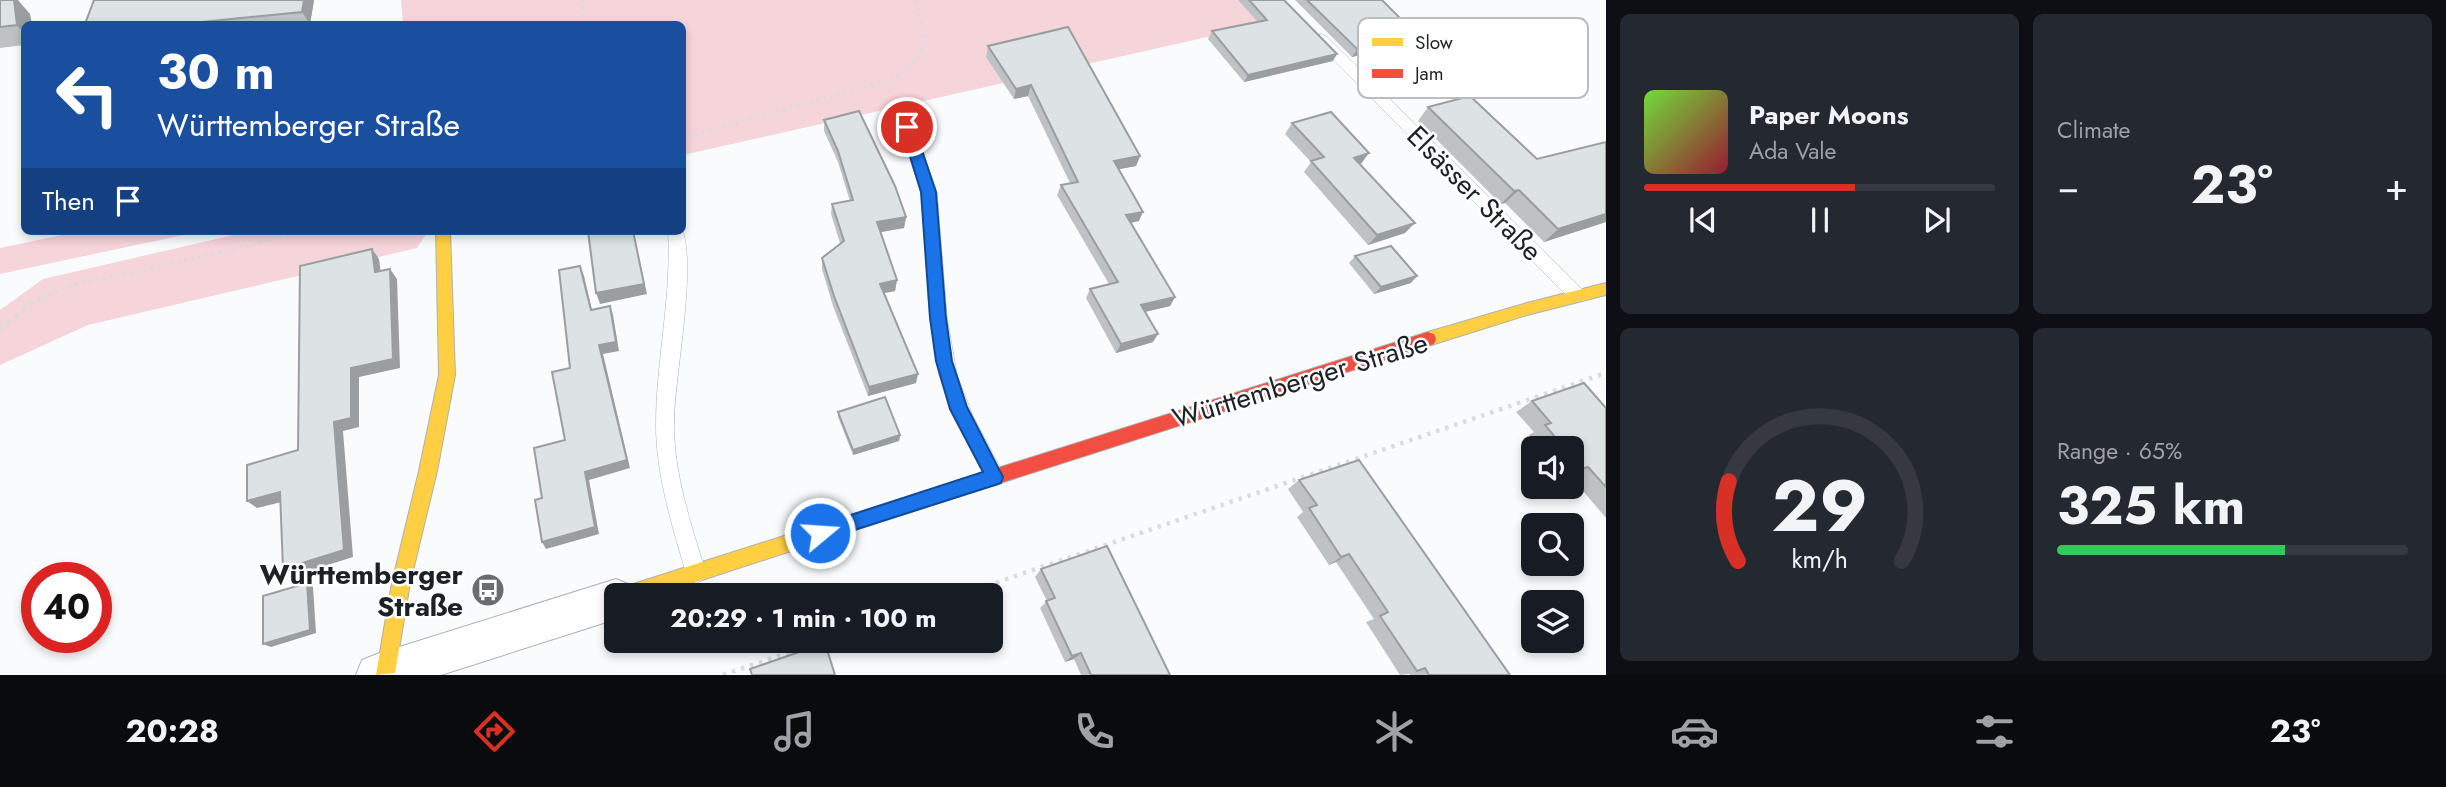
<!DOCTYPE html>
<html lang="en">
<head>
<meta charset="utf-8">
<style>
	body { margin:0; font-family:Jost,sans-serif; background:#242831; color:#f1f3f6; height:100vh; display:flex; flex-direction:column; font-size:26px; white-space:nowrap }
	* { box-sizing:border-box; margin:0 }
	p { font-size:23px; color:#9ea1a6 }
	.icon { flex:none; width:38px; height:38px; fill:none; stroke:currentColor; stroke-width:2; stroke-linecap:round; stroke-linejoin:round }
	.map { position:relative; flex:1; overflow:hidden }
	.side { display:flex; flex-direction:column; gap:14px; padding:14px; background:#0d0f14; width:840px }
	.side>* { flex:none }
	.guide { position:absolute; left:21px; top:21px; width:665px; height:214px; border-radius:10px; box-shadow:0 4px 10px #0003; background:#1a4fa0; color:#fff; overflow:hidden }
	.buttons { position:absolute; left:1521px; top:436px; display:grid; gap:14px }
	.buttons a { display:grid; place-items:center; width:63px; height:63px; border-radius:10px; background:#171b24; box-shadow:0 4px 10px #0003; font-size:35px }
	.speed { position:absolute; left:21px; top:562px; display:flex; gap:14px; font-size:35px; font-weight:700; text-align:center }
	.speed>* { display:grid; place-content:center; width:91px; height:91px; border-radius:50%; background:#171b24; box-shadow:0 4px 10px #0003; line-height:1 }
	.speed .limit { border:10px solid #d22; background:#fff; color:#111 }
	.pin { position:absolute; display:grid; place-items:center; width:60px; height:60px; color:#fff; margin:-30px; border:4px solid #fff; border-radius:50%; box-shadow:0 2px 7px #0007 }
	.me { position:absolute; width:77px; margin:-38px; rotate:72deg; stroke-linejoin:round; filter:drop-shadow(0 0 5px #0008) }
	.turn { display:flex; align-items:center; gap:24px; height:147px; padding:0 21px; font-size:32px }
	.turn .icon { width:91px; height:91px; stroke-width:2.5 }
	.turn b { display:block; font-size:49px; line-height:60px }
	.then { display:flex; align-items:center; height:66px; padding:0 21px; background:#0003; gap:14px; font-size:26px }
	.big { font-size:52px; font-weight:700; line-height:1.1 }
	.side .widget { flex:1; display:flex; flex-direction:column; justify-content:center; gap:10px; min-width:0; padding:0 24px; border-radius:10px; background:#242831 }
	.side .dial { align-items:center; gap:0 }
	.dial svg { height:182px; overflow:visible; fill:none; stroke:#363941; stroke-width:7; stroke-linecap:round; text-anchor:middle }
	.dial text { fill:#f1f3f6; stroke:none }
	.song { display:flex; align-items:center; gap:21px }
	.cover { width:84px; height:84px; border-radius:10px; background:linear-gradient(135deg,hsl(100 70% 55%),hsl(350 70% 35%)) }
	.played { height:7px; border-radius:4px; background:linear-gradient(90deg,#d93025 60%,#363941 60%) }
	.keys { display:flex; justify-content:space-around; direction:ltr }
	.heat { display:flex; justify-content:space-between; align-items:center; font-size:38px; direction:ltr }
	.charge { height:10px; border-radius:5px; background:linear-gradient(90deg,#34c759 65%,#363941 0) }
	.side .tiles { flex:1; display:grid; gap:14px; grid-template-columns:repeat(2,1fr) }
	.trip { position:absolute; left:604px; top:583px; width:399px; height:70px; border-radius:10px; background:#171b24; box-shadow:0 4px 10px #0003; font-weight:700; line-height:70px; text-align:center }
	.tabs { display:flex; height:112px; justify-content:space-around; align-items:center; background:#090b0e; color:#9ea1a6 }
	.tabs .icon { width:49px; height:49px }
	.tabs .selected { color:#d93025 }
	.tabs b { font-size:32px; color:#f1f3f6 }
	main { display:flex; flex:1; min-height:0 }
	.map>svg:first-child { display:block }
</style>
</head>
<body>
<main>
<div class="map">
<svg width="1606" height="675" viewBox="0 0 1606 675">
	<rect width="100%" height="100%" fill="#f9fbfd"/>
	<g fill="#f5d4da">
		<path d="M 401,0 L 1273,0 L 1292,18 L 683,155 L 682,24 L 403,24 Z"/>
		<path d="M 81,231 L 202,231 L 0,274 L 0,248 Z"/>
		<path d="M 251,231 L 428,231 L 417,248 L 88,325 L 0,365 L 0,310 L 43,279 Z"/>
	</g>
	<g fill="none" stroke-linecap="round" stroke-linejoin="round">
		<defs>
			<g id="lane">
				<path d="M 1321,34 L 1326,36 L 1584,291 L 1586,296 L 1584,301 L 1572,301 L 1316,42 L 1314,39 Z"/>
				<path d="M 907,122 L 914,127 L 937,193 L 947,318 L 957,375 L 972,414 L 1005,477 L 1002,483 L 995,486 L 988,483 L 956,420 L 939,375 L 930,318 L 921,193 L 900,127 Z"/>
				<path d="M 682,228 C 697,270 675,371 674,421 C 673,472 691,524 706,573 L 703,580 L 696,583 L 689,580 L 686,573 C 672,525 656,475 656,425 C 656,360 672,297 668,231 L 682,231 Z"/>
			</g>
			<path id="street" d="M 616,579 L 630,585 L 634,595 L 616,595 L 616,619 L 441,675 L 356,675 L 362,660 L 377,654 Z"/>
			<g id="slow">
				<path d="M 436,231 L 450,231 L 455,375 L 437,471 L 410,583 L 395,673 L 376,675 L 392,583 L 419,471 L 439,375 Z"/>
				<path d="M 1606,283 L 1606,295 L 1527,315 L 1428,346 L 1422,344 L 1420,339 L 1422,334 L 1428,332 L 1527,303 Z"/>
				<path d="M 966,478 L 972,480 L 975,486 L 972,492 L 966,494 L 656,595 L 618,595 L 620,588 L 627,586 Z"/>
			</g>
			<path id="jam" d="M 1428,332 L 1434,334 L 1436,339 L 1434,344 L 1428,346 L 966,494 L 960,492 L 957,486 L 960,480 L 966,478 Z"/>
		</defs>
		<use href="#lane" stroke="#adb1b4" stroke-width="1"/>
		<use href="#street" stroke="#adb1b4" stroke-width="2"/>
		<use href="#slow" stroke="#adb1b4" stroke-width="2"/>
		<use href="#jam" stroke="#adb1b4" stroke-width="2"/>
		<g stroke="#dbdcdd" stroke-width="3.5" stroke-dasharray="2.5 4.5" stroke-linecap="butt">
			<path d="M 581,0 L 587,24"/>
			<path d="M 682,138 L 894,79 C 930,54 926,39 915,0"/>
			<path d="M 43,298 L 75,284 L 146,270 L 307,231"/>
		</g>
		<g stroke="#dbdcdd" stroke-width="4.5" stroke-dasharray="3.5 6" stroke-linecap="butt">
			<path d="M 0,329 L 35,301 L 47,296"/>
			<path d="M 960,595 L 1606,373"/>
			<path d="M 723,675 L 825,640"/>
		</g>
		<use href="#lane" fill="#fefeff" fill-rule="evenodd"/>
		<use href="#street" fill="#fefeff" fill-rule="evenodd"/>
		<use href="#slow" fill="#ffcf43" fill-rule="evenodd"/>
		<use href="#jam" fill="#f24e42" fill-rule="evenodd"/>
	</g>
	<g fill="#bec2c5">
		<path d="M 0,0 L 30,14 L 24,24 L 24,45 L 0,48 Z"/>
		<path d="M 314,0 L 310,24 L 85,24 Z"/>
		<path d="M 1238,0 L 1284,0 L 1333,61 L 1244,82 L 1208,39 L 1212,31 L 1258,22 Z"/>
		<path d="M 1295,0 L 1382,0 L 1401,31 L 1369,37 L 1377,45 L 1372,52 L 1352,57 Z"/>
		<path d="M 988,46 L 1140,156 L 1136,166 L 1119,169 L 1139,221 L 1130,223 L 1175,297 L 1170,306 L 1145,312 L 1153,342 L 1116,353 L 1086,298 L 1090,289 L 1109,284 L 1057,195 L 1061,185 L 1070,183 L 1028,96 L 1014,99 L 986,57 Z"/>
		<path d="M 1428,107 L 1606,222 L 1544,242 L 1505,203 L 1501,204 L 1418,121 Z"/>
		<path d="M 824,120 L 906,217 L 904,228 L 880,232 L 897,280 L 895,291 L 884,293 L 916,383 L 868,396 L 833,306 L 822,269 L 822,258 L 840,243 L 831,214 L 832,204 L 850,201 L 838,162 L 824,131 Z"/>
		<path d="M 1292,123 L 1360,164 L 1405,233 L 1368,245 L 1304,172 L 1311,162 L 1285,134 Z"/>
		<path d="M 1355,256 L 1411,283 L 1374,294 L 1349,263 Z"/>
		<path d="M 1532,401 L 1606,408 L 1606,518 L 1572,478 L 1572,448 L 1539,448 L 1529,435 L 1534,432 L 1516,412 Z"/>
		<path d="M 838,412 L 900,435 L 899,441 L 853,455 L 838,417 Z"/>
		<path d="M 1299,480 L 1510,675 L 1410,675 L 1409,674 L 1400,675 L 1366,622 L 1374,619 L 1336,562 L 1329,565 L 1297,517 L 1303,512 L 1288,489 Z"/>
		<path d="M 1041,569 L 1170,675 L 1081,675 L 1074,659 L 1065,662 L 1040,608 L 1047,601 L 1035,577 Z"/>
	</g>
	<g fill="#9b9ea0">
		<path d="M 14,0 L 18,0 L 30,14 L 32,24 L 24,24 L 24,34 L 17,25 Z"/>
		<path d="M 304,0 L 314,0 L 310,24 L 302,12 Z"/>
		<path d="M 1406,24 L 1401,31 L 1359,40 L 1364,32 Z"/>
		<path d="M 1377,45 L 1372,52 L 1352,57 L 1357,49 Z"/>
		<path d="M 1337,54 L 1333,61 L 1244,82 L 1248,75 Z"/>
		<path d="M 1031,85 L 1028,96 L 1014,99 L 1016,89 Z"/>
		<path d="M 1369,153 L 1361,164 L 1354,158 Z"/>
		<path d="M 1140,156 L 1136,166 L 1110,171 L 1114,161 Z"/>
		<path d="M 1519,190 L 1505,203 L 1501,204 L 1514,191 Z"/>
		<path d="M 1143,212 L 1139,221 L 1121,225 L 1126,215 Z"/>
		<path d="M 1606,214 L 1606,222 L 1544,242 L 1558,229 Z"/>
		<path d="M 906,217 L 904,228 L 876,233 L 877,222 Z"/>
		<path d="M 1415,223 L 1405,233 L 1368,245 L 1377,235 Z"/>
		<path d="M 633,231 L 647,294 L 600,304 L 596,293 Z"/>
		<path d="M 372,249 L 379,259 L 382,282 L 375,272 Z"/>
		<path d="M 580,266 L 584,276 L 594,319 L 591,310 Z"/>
		<path d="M 390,269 L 397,279 L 400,368 L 359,377 L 359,427 L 343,431 L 353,557 L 293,576 L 283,569 L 334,422 L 351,368 Z"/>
		<path d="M 1417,276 L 1411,283 L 1374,294 L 1381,287 Z"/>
		<path d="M 897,280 L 895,291 L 879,294 L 880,284 Z"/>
		<path d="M 1175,297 L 1170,306 L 1136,314 L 1141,305 Z"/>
		<path d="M 610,306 L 613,315 L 619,351 L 603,354 L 630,468 L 589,480 L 599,534 L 546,549 L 542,542 L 585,472 L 599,345 Z"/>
		<path d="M 1158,334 L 1153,342 L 1116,353 L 1121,344 Z"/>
		<path d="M 918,374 L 916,383 L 868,396 L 869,387 Z"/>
		<path d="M 900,435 L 899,441 L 853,455 L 853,450 Z"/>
		<path d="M 1588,467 L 1572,475 L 1572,474 L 1581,469 Z"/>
		<path d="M 280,492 L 290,500 L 257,508 L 247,501 Z"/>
		<path d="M 1349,554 L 1336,562 L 1329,565 L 1341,557 Z"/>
		<path d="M 307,583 L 313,587 L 316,633 L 271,647 L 263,644 Z"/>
		<path d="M 1081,653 L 1074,659 L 1065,662 L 1072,656 Z"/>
	</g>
	<g fill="#dde2e5" stroke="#9b9ea0" stroke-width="2">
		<path d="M 0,0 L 14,0 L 17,25 L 0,27 Z"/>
		<path d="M 94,0 L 304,0 L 302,12 L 182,24 L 85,24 Z"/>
		<path d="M 1249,0 L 1284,0 L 1337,54 L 1248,75 L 1212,31 L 1267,20 Z"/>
		<path d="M 1307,0 L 1382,0 L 1406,24 L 1364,32 L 1377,45 L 1357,49 Z"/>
		<path d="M 1068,27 L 1140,156 L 1114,161 L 1143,212 L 1126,215 L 1175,297 L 1141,305 L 1158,334 L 1121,344 L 1090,289 L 1118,282 L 1061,185 L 1078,182 L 1031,85 L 1016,89 L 988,46 Z"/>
		<path d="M 1470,96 L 1537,159 L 1606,142 L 1606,214 L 1558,229 L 1519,190 L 1514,191 L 1428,107 Z"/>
		<path d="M 859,111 L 895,186 L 906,217 L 877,222 L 897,280 L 880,284 L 918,374 L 869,387 L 834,296 L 822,258 L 844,241 L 832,204 L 853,200 L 838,151 L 824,120 Z"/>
		<path d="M 1331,112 L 1369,153 L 1354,158 L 1415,223 L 1377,235 L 1311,161 L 1324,157 L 1292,123 Z"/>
		<path d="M 588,231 L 633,231 L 644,284 L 596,293 Z"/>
		<path d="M 1391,246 L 1417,276 L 1381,287 L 1355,256 Z"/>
		<path d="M 372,249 L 375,272 L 390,269 L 393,359 L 351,368 L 351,418 L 334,422 L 344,550 L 283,569 L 280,492 L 247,501 L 247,465 L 298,450 L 300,266 Z"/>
		<path d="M 580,266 L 591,310 L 610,306 L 616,342 L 599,345 L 627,460 L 585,472 L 595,527 L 542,542 L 535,500 L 542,498 L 534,448 L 565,440 L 552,372 L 570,368 L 559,270 Z"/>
		<path d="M 1584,383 L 1606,408 L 1606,487 L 1588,467 L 1581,469 L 1572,457 L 1572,448 L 1564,448 L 1545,425 L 1551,423 L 1532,401 Z"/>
		<path d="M 885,397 L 900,435 L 853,450 L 838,412 Z"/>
		<path d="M 1359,460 L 1510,675 L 1429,675 L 1425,668 L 1417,671 L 1380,616 L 1388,612 L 1349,554 L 1341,557 L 1309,508 L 1317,505 L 1299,480 Z"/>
		<path d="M 1107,546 L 1170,675 L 1091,675 L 1081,653 L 1072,656 L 1046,601 L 1055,598 L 1041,569 Z"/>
		<path d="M 307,583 L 310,630 L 263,644 L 263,596 Z"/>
		<path d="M 825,643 L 835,675 L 752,675 L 750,669 Z"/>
	</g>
	<path fill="#1a73e8" stroke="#114b97" stroke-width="2" d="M 907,122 L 914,127 L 936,192 L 946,318 L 952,361 L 967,407 L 1003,477 L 1001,483 L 995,485 L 820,541 L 814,539 L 811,533 L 814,527 L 983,472 L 950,409 L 936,361 L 930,318 L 921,192 L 901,127 Z"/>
	<defs>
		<symbol id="bus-disc" viewBox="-11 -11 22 22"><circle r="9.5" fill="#696d71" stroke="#fff"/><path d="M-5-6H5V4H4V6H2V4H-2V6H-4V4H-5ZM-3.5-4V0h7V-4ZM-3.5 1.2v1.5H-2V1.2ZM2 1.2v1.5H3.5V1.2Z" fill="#fff"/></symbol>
	</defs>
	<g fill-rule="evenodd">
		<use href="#bus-disc" x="469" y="571" width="38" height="38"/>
	</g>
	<g text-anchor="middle" stroke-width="5" stroke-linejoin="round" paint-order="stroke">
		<g font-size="28" fill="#1b2125" stroke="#fff">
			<text transform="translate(1475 193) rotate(45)" y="10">Elsässer Straße</text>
			<text transform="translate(1300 380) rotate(-17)" y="10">Württemberger Straße</text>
		</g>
		<g font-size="28" font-weight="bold" fill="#1b2125" stroke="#fff" text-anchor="end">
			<text x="463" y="584">Württemberger<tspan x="463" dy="32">Straße</tspan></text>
		</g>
	</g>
	<rect x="1358" y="18" width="230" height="80" rx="10" fill="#fff" stroke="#bbbcbe" stroke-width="2"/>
	<rect x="1372" y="38" width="31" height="8" fill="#ffcf43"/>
	<rect x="1372" y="69" width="31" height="9" fill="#f24e42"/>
	<g font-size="19" fill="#1b2125">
		<text x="1415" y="49">Slow</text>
		<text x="1415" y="80">Jam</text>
	</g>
</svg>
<div class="buttons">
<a><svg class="icon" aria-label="sound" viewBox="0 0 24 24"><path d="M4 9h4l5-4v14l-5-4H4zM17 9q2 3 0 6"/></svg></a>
<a><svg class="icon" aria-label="search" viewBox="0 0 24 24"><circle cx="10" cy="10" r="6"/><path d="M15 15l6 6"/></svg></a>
<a><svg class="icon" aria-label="layers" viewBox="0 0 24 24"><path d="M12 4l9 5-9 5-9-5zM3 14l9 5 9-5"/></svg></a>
</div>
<div class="speed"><div class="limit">40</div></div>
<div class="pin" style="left:907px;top:127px;background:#d93025"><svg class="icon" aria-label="arrive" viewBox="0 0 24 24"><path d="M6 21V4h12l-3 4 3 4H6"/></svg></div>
<svg class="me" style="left:820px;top:533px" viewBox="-20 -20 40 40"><circle r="17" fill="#1a73e8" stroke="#fff" stroke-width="3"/><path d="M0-11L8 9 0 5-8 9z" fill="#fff"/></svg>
<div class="trip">20:29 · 1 min · 100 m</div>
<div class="guide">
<div class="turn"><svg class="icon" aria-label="left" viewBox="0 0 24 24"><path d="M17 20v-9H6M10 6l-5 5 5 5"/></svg><div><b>30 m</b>Württemberger Straße</div></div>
<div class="then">Then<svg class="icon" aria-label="arrive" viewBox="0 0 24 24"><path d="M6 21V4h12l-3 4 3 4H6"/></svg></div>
</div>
</div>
<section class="side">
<div class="tiles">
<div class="widget">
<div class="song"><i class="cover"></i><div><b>Paper Moons</b><p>Ada Vale</p></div></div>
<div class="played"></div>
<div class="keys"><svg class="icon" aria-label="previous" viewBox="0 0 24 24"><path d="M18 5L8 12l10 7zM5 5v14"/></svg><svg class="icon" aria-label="pause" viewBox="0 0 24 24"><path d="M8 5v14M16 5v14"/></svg><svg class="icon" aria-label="next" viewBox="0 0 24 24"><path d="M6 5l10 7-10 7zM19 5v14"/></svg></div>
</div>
<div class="widget"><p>Climate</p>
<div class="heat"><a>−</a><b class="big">23°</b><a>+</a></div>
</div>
<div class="widget dial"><svg viewBox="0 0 100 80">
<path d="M14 69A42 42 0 1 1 86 69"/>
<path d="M14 69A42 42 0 0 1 10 34" stroke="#d93025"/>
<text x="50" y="56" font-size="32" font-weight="700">29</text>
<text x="50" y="72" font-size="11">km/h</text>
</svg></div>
<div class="widget"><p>Range · 65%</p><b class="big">325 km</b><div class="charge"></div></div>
</div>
</section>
</main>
<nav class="tabs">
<b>20:28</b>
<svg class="icon selected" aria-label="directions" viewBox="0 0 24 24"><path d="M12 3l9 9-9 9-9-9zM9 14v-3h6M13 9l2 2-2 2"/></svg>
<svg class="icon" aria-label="music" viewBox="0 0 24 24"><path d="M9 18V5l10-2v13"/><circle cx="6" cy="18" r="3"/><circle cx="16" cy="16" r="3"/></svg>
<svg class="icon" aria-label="phone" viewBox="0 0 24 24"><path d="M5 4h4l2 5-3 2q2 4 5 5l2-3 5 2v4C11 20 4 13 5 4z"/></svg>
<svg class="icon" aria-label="climate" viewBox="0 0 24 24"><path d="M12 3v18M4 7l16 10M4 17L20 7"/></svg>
<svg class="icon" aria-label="car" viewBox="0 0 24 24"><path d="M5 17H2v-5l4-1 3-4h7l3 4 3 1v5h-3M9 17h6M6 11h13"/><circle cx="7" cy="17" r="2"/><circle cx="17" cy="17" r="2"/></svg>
<svg class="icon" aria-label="filters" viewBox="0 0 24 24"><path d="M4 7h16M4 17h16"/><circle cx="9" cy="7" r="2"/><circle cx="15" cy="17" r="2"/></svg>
<b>23°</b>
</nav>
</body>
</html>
